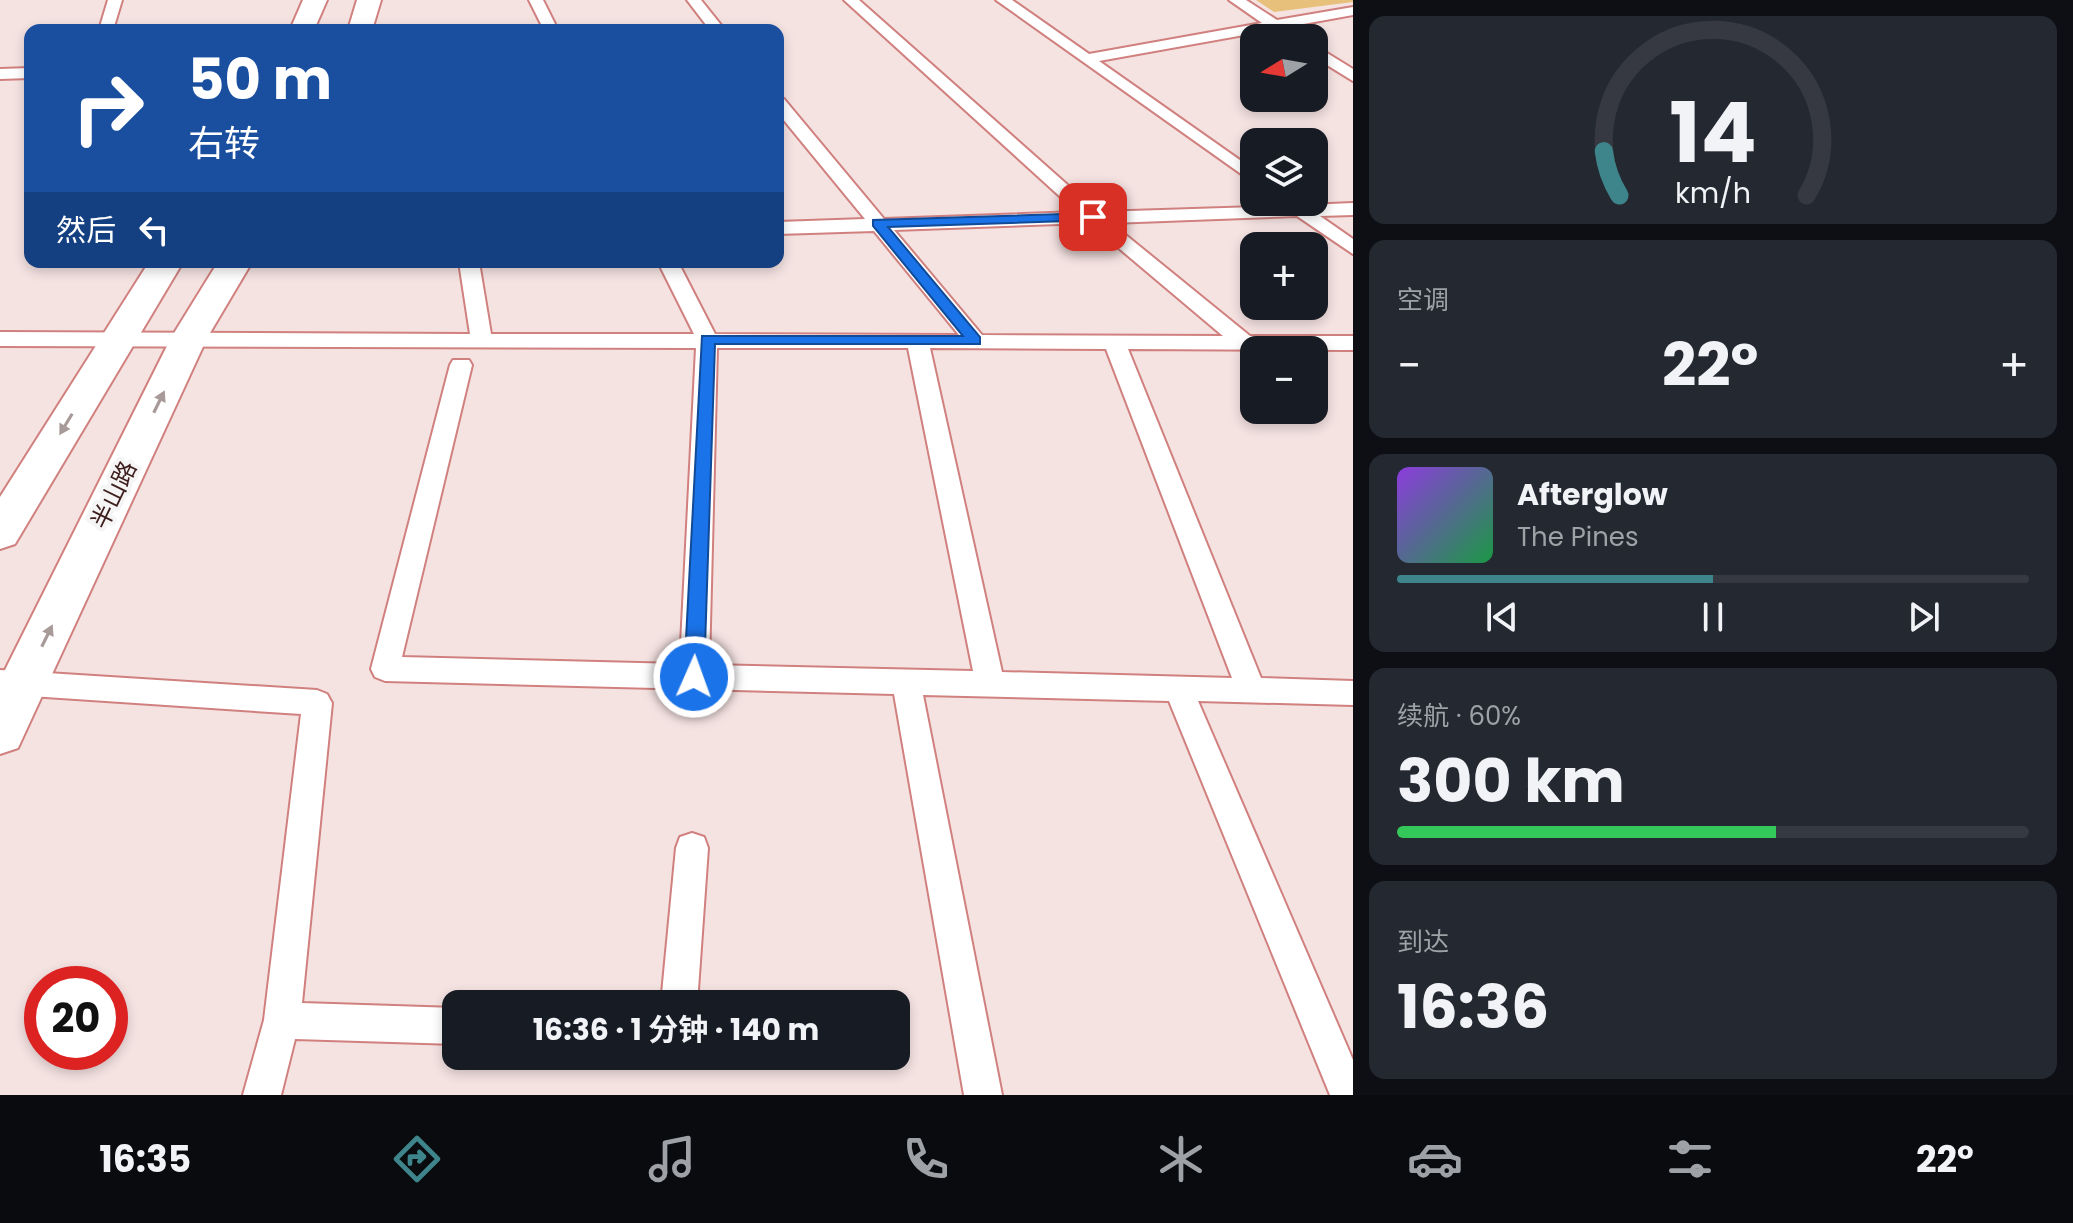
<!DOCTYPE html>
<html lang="zh">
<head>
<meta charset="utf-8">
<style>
	body { margin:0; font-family:Poppins,"Noto Sans SC",sans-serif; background:#242831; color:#f1f3f6; height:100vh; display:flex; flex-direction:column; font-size:30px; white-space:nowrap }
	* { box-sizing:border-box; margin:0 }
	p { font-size:26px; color:#9ea1a6 }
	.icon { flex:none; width:44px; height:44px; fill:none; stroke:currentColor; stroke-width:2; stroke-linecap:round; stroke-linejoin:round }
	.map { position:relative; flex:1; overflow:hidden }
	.sheet { display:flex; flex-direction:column; gap:16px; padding:16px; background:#0d0f14; width:720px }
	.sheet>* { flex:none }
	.top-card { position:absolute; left:24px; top:24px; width:760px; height:244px; border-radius:16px; box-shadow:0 4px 12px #0003; background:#1a4fa0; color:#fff; overflow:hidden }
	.needle { width:52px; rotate:259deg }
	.tools { position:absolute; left:1240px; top:24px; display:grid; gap:16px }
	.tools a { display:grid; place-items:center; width:88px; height:88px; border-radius:16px; background:#171b24; box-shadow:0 4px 12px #0003; font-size:40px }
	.speed { position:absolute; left:24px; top:966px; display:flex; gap:16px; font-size:40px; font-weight:700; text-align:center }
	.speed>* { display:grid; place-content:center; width:104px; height:104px; border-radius:50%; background:#171b24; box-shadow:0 4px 12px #0003; line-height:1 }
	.speed .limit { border:12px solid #d22; background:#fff; color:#111 }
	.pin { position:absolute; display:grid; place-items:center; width:68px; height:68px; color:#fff; margin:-34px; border-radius:16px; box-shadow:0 4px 12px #0006 }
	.me { position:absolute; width:88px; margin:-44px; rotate:2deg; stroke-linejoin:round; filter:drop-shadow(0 0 6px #0008) }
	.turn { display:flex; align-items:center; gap:28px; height:168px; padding:0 32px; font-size:36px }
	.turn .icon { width:104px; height:104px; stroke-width:2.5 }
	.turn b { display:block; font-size:56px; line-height:68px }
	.then { display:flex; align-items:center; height:76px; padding:0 32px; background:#0003; gap:16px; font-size:30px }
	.big { font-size:60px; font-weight:700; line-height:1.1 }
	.sheet .tile { flex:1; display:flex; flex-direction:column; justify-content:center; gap:12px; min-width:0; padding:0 28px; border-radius:16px; background:#242831 }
	.sheet .dial { align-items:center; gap:0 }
	.dial svg { height:208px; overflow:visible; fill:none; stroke:#363941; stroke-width:7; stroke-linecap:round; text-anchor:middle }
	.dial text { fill:#f1f3f6; stroke:none }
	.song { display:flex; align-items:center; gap:24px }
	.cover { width:96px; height:96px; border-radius:12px; background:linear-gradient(135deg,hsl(270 70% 55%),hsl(140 70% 35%)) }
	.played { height:8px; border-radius:4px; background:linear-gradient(90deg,#3d858b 50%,#363941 50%) }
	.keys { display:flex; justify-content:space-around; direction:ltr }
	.heat { display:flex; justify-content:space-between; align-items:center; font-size:44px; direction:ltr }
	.charge { height:12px; border-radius:6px; background:linear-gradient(90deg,#34c759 60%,#363941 0) }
	.trip { position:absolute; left:442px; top:990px; width:468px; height:80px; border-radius:16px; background:#171b24; box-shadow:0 4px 12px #0003; font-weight:700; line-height:80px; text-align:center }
	.tabs { display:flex; height:128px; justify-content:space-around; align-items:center; background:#090b0e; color:#9ea1a6 }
	.tabs .icon { width:56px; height:56px }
	.tabs .on { color:#3d858b }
	.tabs b { font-size:36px; color:#f1f3f6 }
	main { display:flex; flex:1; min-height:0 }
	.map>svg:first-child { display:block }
</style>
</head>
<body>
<main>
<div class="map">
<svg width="1353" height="1095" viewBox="0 0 1353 1095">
	<rect width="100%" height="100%" fill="#f5e3e2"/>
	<path fill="#e7c17c" d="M 1256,0 L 1353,0 L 1353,2 L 1274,12 Z"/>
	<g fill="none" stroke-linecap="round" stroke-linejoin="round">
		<defs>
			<g id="lane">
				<path d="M 108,0 L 122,0 L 113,30 L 99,30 Z"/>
				<path d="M 529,0 L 543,0 L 558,30 L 544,30 Z"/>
				<path d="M 687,0 L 701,0 L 725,30 L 710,30 Z"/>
				<path d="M 844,0 L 859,0 L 1098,212 L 1289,206 L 1297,202 L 1305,205 L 1353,203 L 1353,215 L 1320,216 L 1353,239 L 1353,254 L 1297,216 L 1111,223 L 1250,336 L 1353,336 L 1353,350 L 1128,349 L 1261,678 L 1353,681 L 1353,705 L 1198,701 L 1353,1060 L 1353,1095 L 1330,1095 L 1169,701 L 923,695 L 1002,1095 L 964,1095 L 894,694 L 385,681 L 375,677 L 371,669 L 450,365 L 453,360 L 469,360 L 472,365 L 402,657 L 680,664 L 696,348 L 0,346 L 0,332 L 470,334 L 459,262 L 479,262 L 491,334 L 694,334 L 658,262 L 678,262 L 715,334 L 959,335 L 874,231 L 778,234 L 778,222 L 865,219 L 778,113 L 778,97 L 784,99 L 884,219 L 1077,212 ZM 1089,223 L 1223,336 L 982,335 L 894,230 ZM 717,348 L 908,348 L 973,671 L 709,665 ZM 930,348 L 1106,349 L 1232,678 L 1002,672 Z"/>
				<path d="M 996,0 L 1012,0 L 1089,54 L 1262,23 L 1229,0 L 1246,0 L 1277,20 L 1353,7 L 1353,15 L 1287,27 L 1287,33 L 1272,30 L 1099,61 L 1254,170 L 1254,183 Z"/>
				<path d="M 1314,45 L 1353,69 L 1353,81 L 1314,57 Z"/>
				<path d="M 30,68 L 30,78 L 0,79 L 0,69 Z"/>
				<path d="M 0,670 L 317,690 L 327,694 L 332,703 L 302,1003 L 456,1008 L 456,1044 L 295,1039 L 281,1095 L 243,1095 L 264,1020 L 301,714 L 0,694 Z"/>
				<path d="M 692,833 L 704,837 L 708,848 L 697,1004 L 661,1004 L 676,848 L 680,837 Z"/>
			</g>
			<g id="secondary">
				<path d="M 303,0 L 327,0 L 314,30 L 290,30 Z"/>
				<path d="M 357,0 L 381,0 L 372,30 L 348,30 Z"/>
				<path d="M 149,262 L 183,262 L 15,544 L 0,549 L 0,497 Z"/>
				<path d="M 218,262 L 252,262 L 207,338 L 18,748 L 0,754 L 0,680 L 171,338 Z"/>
			</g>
		</defs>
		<use href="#lane" stroke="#d0807e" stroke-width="4"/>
		<use href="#secondary" stroke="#d0807e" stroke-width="4"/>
		<use href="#lane" fill="#fff" fill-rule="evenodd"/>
		<use href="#secondary" fill="#fff" fill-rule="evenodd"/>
	</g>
	<defs><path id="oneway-solid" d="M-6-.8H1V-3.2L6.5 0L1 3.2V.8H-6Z" transform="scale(2)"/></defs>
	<g fill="#a89a99">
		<use href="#oneway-solid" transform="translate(159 402) rotate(-64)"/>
		<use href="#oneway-solid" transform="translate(66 424) rotate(121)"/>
		<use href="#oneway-solid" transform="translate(47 636) rotate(-64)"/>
	</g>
	<path fill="#1a73e8" stroke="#114b97" stroke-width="2" d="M 1093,213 L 1100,217 L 1098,220 L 888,227 L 980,337 L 980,344 L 715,344 L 704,677 L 701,683 L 694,685 L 687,683 L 684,677 L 702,336 L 963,336 L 873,226 L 873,220 Z"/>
	<g text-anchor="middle" stroke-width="8" stroke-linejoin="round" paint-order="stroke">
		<g font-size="24" fill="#3d1e1d" stroke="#f5f5f5">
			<text transform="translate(114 495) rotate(-64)" y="8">半山路</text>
		</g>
	</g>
</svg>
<div class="tools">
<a><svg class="needle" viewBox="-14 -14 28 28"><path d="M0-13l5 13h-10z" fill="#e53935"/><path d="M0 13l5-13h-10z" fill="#9ea1a6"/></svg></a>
<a><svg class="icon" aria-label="layers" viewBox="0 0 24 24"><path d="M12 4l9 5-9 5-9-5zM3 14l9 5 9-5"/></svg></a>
<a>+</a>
<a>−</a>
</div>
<div class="speed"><div class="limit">20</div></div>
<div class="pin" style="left:1093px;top:217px;background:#d93025"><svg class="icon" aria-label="arrive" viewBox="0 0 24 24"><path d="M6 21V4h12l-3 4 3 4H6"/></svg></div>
<svg class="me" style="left:694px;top:677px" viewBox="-20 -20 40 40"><circle r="17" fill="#1a73e8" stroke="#fff" stroke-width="3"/><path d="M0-11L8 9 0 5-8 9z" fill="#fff"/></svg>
<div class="trip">16:36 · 1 分钟 · 140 m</div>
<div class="top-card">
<div class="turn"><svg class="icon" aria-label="right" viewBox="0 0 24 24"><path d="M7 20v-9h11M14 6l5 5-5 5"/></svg><div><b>50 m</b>右转</div></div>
<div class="then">然后<svg class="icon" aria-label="left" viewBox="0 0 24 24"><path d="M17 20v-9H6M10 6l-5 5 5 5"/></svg></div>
</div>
</div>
<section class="sheet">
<div class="tile dial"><svg viewBox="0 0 100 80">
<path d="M14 69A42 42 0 1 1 86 69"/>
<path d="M14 69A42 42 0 0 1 8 52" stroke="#3d858b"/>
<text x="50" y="56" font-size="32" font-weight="700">14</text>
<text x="50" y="72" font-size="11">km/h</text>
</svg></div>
<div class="tile"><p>空调</p>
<div class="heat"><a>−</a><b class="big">22°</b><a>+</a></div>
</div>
<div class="tile">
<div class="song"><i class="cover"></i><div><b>Afterglow</b><p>The Pines</p></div></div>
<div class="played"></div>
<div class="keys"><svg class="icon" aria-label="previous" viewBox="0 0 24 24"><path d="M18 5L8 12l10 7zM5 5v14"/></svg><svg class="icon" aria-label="pause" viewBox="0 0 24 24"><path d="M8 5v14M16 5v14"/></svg><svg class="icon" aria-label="next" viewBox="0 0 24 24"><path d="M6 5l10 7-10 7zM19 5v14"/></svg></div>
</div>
<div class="tile"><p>续航 · 60%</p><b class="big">300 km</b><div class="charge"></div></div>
<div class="tile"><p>到达</p><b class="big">16:36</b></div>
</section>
</main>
<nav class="tabs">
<b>16:35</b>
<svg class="icon on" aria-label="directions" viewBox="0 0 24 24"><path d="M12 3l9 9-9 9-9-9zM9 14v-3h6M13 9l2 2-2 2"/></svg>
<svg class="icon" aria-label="music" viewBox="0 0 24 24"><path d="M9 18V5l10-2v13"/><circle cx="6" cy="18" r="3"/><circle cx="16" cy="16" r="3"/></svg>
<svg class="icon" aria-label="phone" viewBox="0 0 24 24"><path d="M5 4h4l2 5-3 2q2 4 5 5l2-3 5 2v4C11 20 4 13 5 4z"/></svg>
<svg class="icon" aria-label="climate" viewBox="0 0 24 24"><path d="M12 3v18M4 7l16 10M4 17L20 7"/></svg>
<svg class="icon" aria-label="car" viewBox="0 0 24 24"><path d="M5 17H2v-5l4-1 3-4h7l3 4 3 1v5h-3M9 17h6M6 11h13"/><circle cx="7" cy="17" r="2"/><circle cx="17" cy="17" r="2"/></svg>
<svg class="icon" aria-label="filters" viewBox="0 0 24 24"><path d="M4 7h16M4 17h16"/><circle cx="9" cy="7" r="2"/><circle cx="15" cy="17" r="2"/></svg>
<b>22°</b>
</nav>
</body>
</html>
